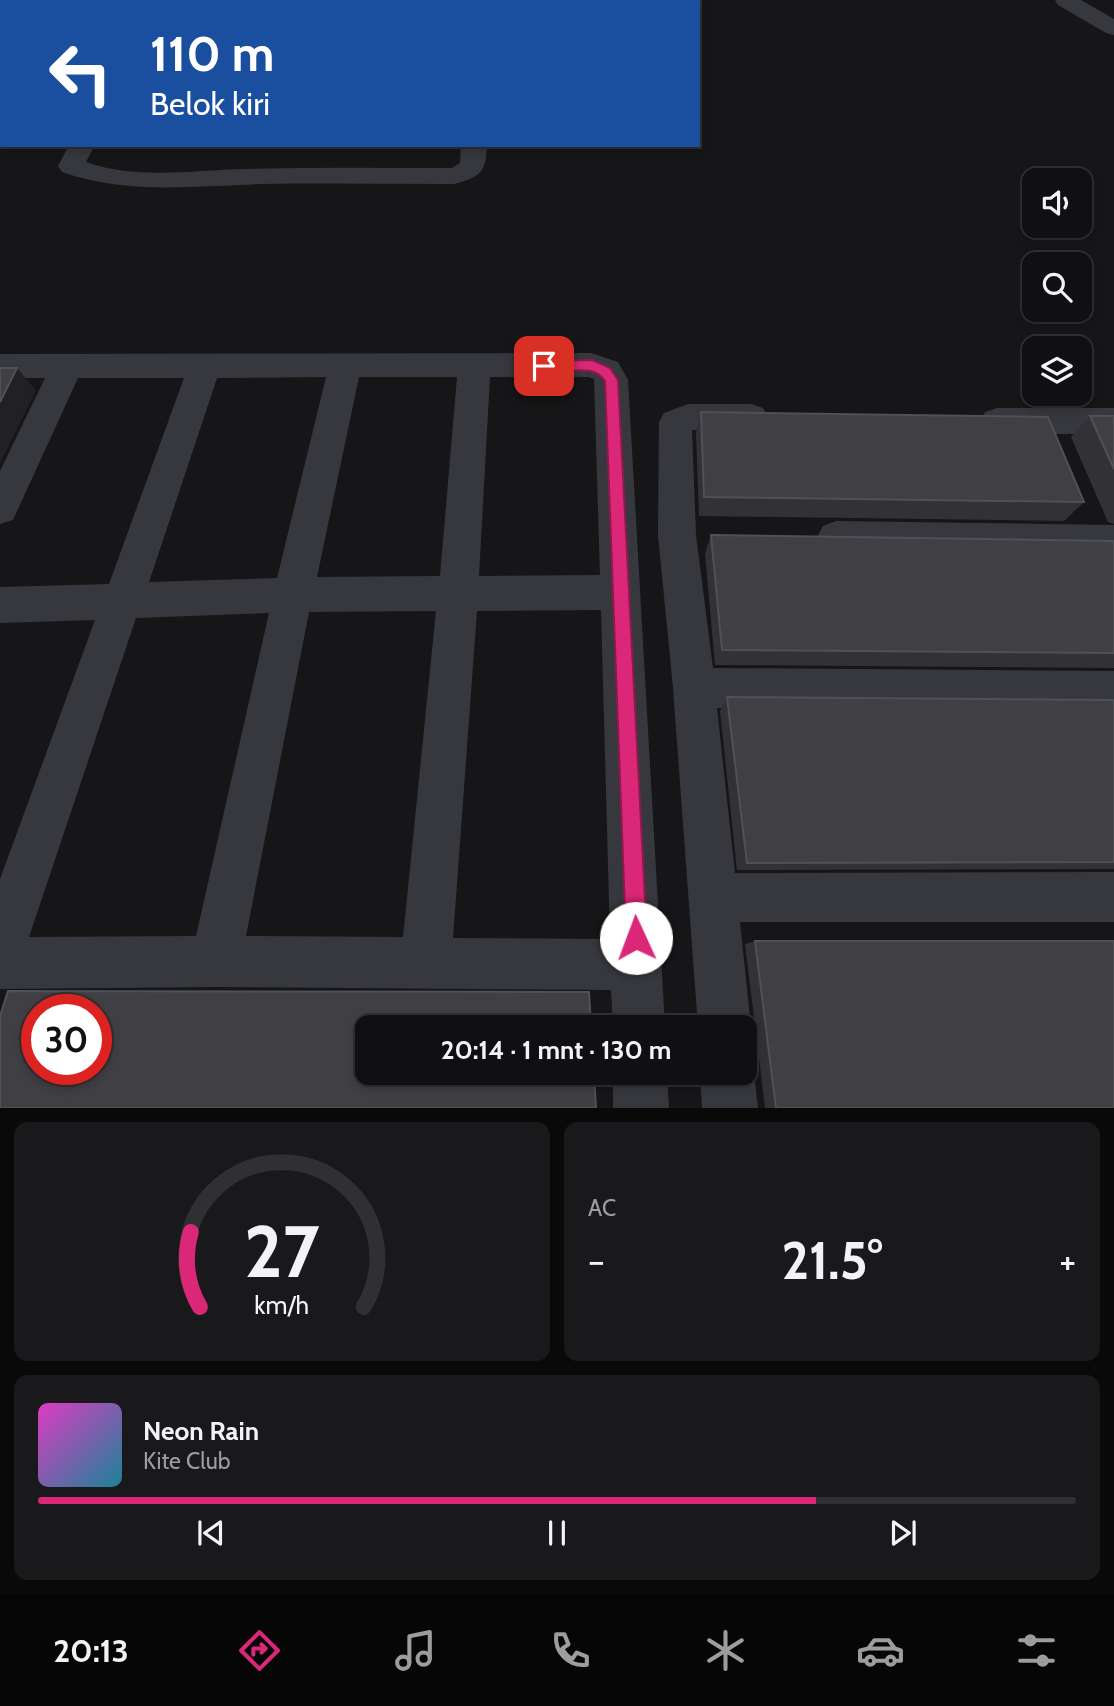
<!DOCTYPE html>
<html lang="id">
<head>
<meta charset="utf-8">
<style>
	body { margin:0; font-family:Cabin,sans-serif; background:#19191b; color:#f1f3f6; height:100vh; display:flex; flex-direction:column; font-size:26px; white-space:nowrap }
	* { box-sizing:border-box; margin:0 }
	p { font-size:23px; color:#9c9d9f }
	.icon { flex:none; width:38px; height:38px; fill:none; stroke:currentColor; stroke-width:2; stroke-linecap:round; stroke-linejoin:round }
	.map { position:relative; height:1108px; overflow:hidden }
	.details { display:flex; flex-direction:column; gap:14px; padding:14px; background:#09090a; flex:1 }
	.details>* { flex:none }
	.banner { position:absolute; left:0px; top:0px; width:700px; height:147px; box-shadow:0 4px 10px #0003,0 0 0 2px #303032; background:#1a4fa0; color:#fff; overflow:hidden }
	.tools { position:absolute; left:1022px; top:168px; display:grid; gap:14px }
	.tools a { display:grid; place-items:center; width:70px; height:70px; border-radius:14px; background:#101012; box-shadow:0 4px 10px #0003,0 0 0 2px #303032; font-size:35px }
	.speed { position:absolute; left:21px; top:994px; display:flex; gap:14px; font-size:35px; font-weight:700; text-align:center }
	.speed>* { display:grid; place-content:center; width:91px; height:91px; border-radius:50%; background:#101012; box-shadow:0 4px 10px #0003,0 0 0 2px #303032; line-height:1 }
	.speed .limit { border:10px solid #d22; background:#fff; color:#111 }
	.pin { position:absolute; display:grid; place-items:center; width:60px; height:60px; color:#fff; margin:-30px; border-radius:14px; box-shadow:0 4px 10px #0006 }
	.me { position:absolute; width:77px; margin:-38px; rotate:358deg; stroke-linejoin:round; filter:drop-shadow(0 0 5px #0008) }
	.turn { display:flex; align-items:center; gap:24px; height:147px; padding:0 35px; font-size:32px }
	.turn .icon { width:91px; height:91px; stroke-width:2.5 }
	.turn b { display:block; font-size:49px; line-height:60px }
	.big { font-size:52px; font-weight:800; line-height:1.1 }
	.details .card { flex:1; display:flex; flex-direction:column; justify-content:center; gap:10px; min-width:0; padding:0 24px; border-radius:14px; background:#19191b }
	.details .dial { align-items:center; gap:0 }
	.dial svg { height:182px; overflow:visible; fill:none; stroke:#303032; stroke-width:7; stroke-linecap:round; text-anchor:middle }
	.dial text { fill:#f1f3f6; stroke:none }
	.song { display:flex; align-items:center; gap:21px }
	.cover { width:84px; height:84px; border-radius:10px; background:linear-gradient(135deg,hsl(310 70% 55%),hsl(190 70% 35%)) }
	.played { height:7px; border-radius:4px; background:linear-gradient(90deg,#db2777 75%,#303032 75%) }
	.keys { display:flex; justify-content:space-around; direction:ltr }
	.heat { display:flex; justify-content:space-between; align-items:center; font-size:38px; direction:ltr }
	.details .tiles { flex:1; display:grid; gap:14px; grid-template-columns:1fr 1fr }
	.card:last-child { grid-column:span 2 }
	.trip { position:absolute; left:355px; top:1015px; width:402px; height:70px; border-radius:14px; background:#101012; box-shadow:0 4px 10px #0003,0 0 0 2px #303032; font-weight:800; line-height:70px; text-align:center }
	.menu { display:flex; height:112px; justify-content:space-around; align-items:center; background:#060607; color:#9c9d9f }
	.menu .icon { width:49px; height:49px }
	.menu .selected { color:#db2777 }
	.menu b { font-size:32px; color:#f1f3f6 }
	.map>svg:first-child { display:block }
</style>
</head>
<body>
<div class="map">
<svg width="1114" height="1108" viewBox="0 0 1114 1108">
	<rect width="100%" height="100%" fill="#161618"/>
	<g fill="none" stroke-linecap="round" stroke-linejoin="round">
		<g fill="#37383d" fill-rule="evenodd">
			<path d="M 151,0 L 173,0 L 150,2 Z"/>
			<rect x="329" y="0" width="22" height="2"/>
			<path d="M 479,0 L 501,0 L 478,2 Z"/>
			<path d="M 1055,0 L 1081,0 L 1114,19 L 1114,35 L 1106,33 L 1058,5 Z"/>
			<path d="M 69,145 L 95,145 L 86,162 C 136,180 193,170 245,169 C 314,167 383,168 452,168 L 460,163 L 461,145 L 487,145 C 486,173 480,177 454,184 C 390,184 326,183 262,184 C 194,186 127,195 62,172 L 58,166 Z"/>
			<path d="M 591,353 L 618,362 L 628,380 L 665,1027 L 613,1027 L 611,990 L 216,987 L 0,989 L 0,879 L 95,620 L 0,623 L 0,587 L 109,584 L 184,378 L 78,378 L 13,520 L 0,524 L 0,471 L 45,378 L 0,378 L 0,354 ZM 326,377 L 277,578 L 149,582 L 217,378 ZM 359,377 L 457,377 L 440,576 L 317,577 ZM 490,377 L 588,377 L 594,379 L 600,575 L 479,576 ZM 601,610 L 610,939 L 453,938 L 477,611 ZM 436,611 L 403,937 L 246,936 L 309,612 ZM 269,613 L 196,936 L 29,937 L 136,618 Z"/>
			<path d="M 688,404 L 751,404 L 763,408 L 768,417 L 763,426 L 751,430 L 692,430 L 696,535 L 713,668 L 1114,671 L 1114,711 L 717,708 L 735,873 L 1114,872 L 1114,922 L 740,922 L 751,1027 L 746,1039 L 746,1027 L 698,1027 L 673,688 L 658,535 L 659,422 L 664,413 Z"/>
			<path d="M 997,408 L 1114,408 L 1114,434 L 997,434 L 985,430 L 980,421 L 985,412 Z"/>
			<path d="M 836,521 L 1114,525 L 1114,557 L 836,553 L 823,548 L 817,537 L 823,526 Z"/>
			<path d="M 746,1054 L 754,1073 L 758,1108 L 702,1108 L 700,1073 L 746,1073 Z"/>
			<path d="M 613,1073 L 667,1073 L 669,1108 L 613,1108 Z"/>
		</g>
	</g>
	<g fill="#323236">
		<path d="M 701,412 L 1084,502 L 1064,521 L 699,516 L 696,433 Z"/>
		<path d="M 1090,416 L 1114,416 L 1114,524 L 1108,522 L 1071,437 Z"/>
		<path d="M 711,535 L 1114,541 L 1114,668 L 715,665 L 705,554 Z"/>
		<path d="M 727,697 L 1114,700 L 1114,869 L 737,870 L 720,711 Z"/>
		<path d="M 755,941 L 1114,1108 L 765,1108 L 745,944 Z"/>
	</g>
	<path fill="#212124" d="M 17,368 L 36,390 L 0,464 L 0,402 Z"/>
	<g fill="#3f3f44" stroke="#4f5156" stroke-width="2" fill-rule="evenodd">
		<path d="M 0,368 L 17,368 L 0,402 Z"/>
		<path d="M 701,412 L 1048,417 L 1084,502 L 704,497 Z"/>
		<path d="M 1090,416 L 1114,416 L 1114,469 Z"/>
		<path d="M 711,535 L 1114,541 L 1114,653 L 722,650 Z"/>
		<path d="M 727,697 L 1114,700 L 1114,862 L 747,863 Z"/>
		<path d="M 755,941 L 1114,941 L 1114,1108 L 776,1108 Z"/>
		<path d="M 8,991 L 589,992 L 591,1027 L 368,1027 L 368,1073 L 594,1073 L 596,1108 L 0,1108 L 0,1016 ZM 37,1010 L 96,1010 L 96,1069 L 37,1069 Z"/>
	</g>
	<path fill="#db2777" stroke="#8e194d" stroke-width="2" d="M 592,360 L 610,368 L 618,380 L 647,938 L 643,946 L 636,949 L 629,946 L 626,938 L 605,381 C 590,357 553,383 537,366 L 544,361 Z"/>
</svg>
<div class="tools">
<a><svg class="icon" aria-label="sound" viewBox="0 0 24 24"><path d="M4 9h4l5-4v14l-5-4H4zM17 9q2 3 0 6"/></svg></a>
<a><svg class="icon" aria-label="search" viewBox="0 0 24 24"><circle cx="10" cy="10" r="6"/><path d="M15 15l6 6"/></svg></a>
<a><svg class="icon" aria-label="layers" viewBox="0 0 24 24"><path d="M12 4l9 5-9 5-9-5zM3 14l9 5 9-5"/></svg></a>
</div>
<div class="speed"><div class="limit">30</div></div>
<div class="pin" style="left:544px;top:366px;background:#d93025"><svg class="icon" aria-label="arrive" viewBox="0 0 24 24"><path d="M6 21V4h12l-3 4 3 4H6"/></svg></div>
<svg class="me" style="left:636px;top:938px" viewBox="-20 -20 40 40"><circle r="19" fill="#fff"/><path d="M0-13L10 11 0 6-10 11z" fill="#db2777"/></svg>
<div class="trip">20:14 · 1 mnt · 130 m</div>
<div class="banner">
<div class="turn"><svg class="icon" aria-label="left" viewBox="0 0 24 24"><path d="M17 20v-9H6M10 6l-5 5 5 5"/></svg><div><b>110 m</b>Belok kiri</div></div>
</div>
</div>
<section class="details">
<div class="tiles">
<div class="card dial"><svg viewBox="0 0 100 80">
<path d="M14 69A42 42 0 1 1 86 69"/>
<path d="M14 69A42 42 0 0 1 10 36" stroke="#db2777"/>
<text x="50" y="56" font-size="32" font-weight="700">27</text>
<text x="50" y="72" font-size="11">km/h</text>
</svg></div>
<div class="card"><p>AC</p>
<div class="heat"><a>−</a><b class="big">21.5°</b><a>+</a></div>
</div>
<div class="card">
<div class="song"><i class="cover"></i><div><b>Neon Rain</b><p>Kite Club</p></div></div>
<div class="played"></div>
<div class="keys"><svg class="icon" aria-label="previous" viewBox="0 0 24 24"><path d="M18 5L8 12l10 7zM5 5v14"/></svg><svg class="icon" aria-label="pause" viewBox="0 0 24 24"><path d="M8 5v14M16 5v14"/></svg><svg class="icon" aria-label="next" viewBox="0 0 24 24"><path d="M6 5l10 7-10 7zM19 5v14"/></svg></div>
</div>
</div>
</section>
<nav class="menu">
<b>20:13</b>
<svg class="icon selected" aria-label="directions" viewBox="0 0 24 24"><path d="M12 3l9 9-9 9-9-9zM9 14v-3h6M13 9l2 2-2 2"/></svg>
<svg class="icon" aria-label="music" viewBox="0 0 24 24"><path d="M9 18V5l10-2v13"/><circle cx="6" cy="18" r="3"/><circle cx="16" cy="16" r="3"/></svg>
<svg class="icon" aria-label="phone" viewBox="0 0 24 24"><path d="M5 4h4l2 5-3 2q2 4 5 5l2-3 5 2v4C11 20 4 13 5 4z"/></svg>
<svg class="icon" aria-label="climate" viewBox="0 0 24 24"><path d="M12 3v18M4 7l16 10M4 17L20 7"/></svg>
<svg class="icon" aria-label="car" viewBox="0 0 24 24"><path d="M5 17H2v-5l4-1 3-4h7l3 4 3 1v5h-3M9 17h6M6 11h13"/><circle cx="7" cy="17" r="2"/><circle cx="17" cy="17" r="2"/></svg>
<svg class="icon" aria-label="filters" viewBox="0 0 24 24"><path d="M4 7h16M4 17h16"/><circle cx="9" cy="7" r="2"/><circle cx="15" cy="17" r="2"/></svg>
</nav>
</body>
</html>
